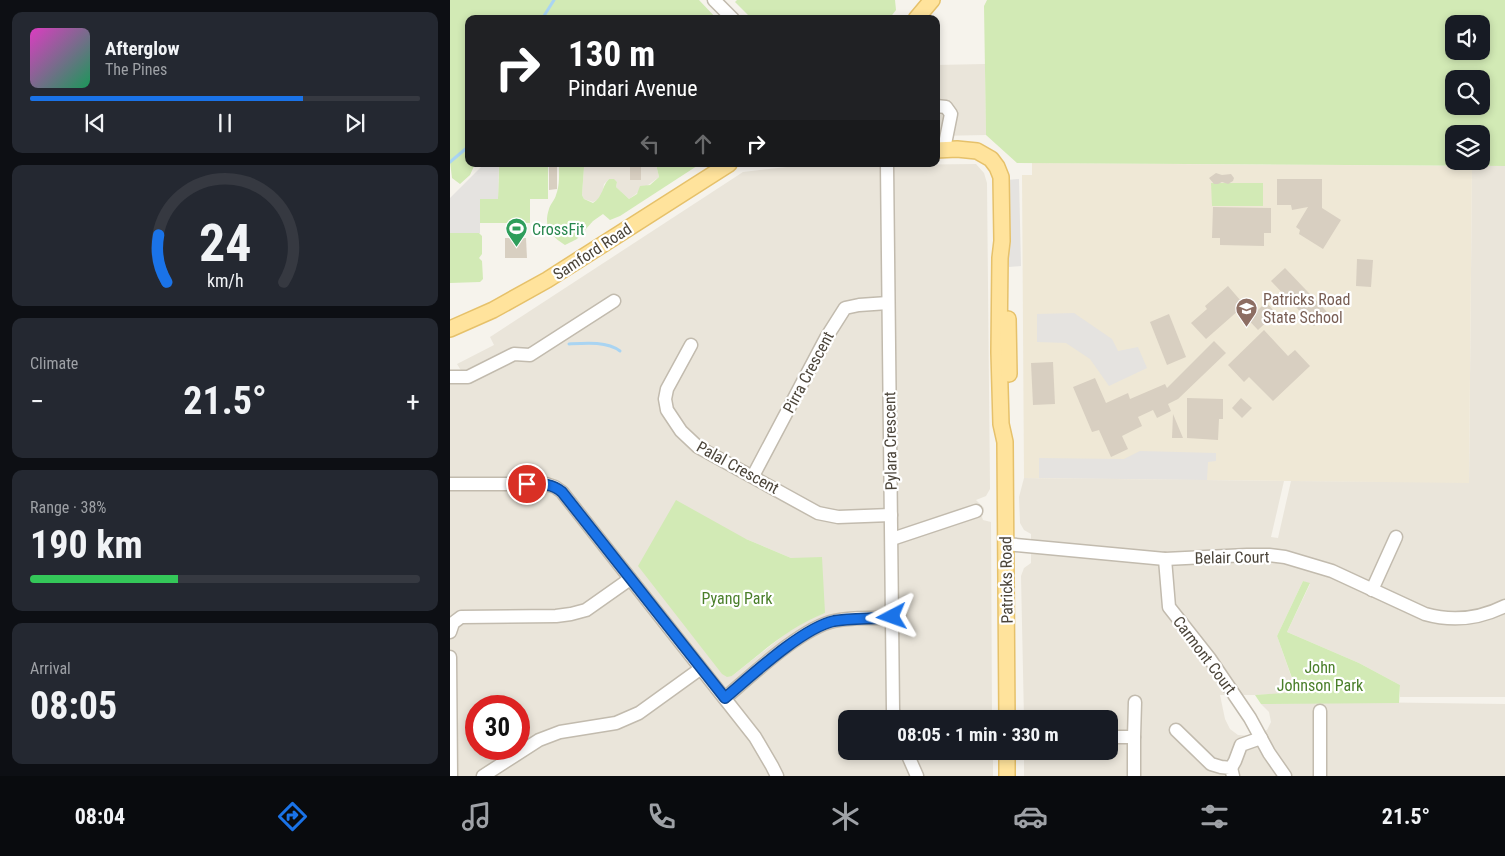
<!DOCTYPE html>
<html lang="en">
<head>
<meta charset="utf-8">
<style>
	body { margin:0; font-family:"Roboto Condensed",sans-serif; background:#242831; color:#f1f3f6; height:100vh; display:flex; flex-direction:column; font-size:19px; white-space:nowrap }
	* { box-sizing:border-box; margin:0 }
	p { font-size:16px; color:#9ea1a6 }
	.icon { flex:none; width:28px; height:28px; fill:none; stroke:currentColor; stroke-width:2; stroke-linecap:round; stroke-linejoin:round }
	.map { position:relative; flex:1; overflow:hidden }
	.drawer { display:flex; flex-direction:column; gap:12px; padding:12px; background:#0d0f14; width:450px }
	.drawer>* { flex:none }
	.top-card { position:absolute; left:15px; top:15px; width:475px; height:152px; border-radius:10px; box-shadow:0 2px 8px #0003; background:#202124; color:#fff; overflow:hidden }
	.controls { position:absolute; left:995px; top:15px; display:grid; gap:10px }
	.controls a { display:grid; place-items:center; width:45px; height:45px; border-radius:10px; background:#171b24; box-shadow:0 2px 8px #0003; font-size:25px }
	.speed { position:absolute; left:15px; top:695px; display:flex; gap:10px; font-size:25px; font-weight:700; text-align:center }
	.speed>* { display:grid; place-content:center; width:65px; height:65px; border-radius:50%; background:#171b24; box-shadow:0 2px 8px #0003; line-height:1 }
	.speed .limit { border:8px solid #d22; background:#fff; color:#111 }
	.pin { position:absolute; display:grid; place-items:center; width:42px; height:42px; color:#fff; margin:-21px; border:2px solid #fff; border-radius:50%; box-shadow:0 1px 5px #0007 }
	.me { position:absolute; width:55px; margin:-28px; rotate:266deg; stroke-linejoin:round; filter:drop-shadow(0 0 4px #0008) }
	.turn { display:flex; align-items:center; gap:18px; height:105px; padding:0 20px; font-size:22px }
	.turn .icon { width:65px; height:65px; stroke-width:2.5 }
	.turn b { display:block; font-size:35px; line-height:42px }
	.lanes { display:flex; align-items:center; height:48px; padding:0 20px; background:#0003; justify-content:center; gap:25px; direction:ltr }
	.lanes .off { opacity:.35 }
	.big { font-size:38px; font-weight:700; line-height:1.1 }
	.drawer .tile { flex:1; display:flex; flex-direction:column; justify-content:center; gap:8px; min-width:0; padding:0 18px; border-radius:10px; background:#242831 }
	.drawer .dial { align-items:center; gap:0 }
	.dial svg { height:130px; overflow:visible; fill:none; stroke:#363941; stroke-width:7; stroke-linecap:round; text-anchor:middle }
	.dial text { fill:#f1f3f6; stroke:none }
	.song { display:flex; align-items:center; gap:15px }
	.cover { width:60px; height:60px; border-radius:8px; background:linear-gradient(135deg,hsl(310 70% 55%),hsl(150 70% 35%)) }
	.played { height:5px; border-radius:2px; background:linear-gradient(90deg,#1a73e8 70%,#363941 70%) }
	.keys { display:flex; justify-content:space-around; direction:ltr }
	.heat { display:flex; justify-content:space-between; align-items:center; font-size:28px; direction:ltr }
	.charge { height:8px; border-radius:4px; background:linear-gradient(90deg,#34c759 38%,#363941 0) }
	.trip { position:absolute; left:388px; top:710px; width:280px; height:50px; border-radius:10px; background:#171b24; box-shadow:0 2px 8px #0003; font-weight:700; line-height:50px; text-align:center }
	.dock { display:flex; height:80px; justify-content:space-around; align-items:center; background:#090b0e; color:#9ea1a6 }
	.dock .icon { width:35px; height:35px }
	.dock .active { color:#1a73e8 }
	.dock b { font-size:22px; color:#f1f3f6 }
	main { display:flex; flex:1; min-height:0 }
	.map>svg:first-child { display:block }
</style>
</head>
<body>
<main>
<section class="drawer">
<div class="tile">
<div class="song"><i class="cover"></i><div><b>Afterglow</b><p>The Pines</p></div></div>
<div class="played"></div>
<div class="keys"><svg class="icon" aria-label="previous" viewBox="0 0 24 24"><path d="M18 5L8 12l10 7zM5 5v14"/></svg><svg class="icon" aria-label="pause" viewBox="0 0 24 24"><path d="M8 5v14M16 5v14"/></svg><svg class="icon" aria-label="next" viewBox="0 0 24 24"><path d="M6 5l10 7-10 7zM19 5v14"/></svg></div>
</div>
<div class="tile dial"><svg viewBox="0 0 100 80">
<path d="M14 69A42 42 0 1 1 86 69"/>
<path d="M14 69A42 42 0 0 1 9 40" stroke="#1a73e8"/>
<text x="50" y="56" font-size="32" font-weight="700">24</text>
<text x="50" y="72" font-size="11">km/h</text>
</svg></div>
<div class="tile"><p>Climate</p>
<div class="heat"><a>−</a><b class="big">21.5°</b><a>+</a></div>
</div>
<div class="tile"><p>Range · 38%</p><b class="big">190 km</b><div class="charge"></div></div>
<div class="tile"><p>Arrival</p><b class="big">08:05</b></div>
</section>
<div class="map">
<svg width="1055" height="776" viewBox="0 0 1055 776">
	<rect width="100%" height="100%" fill="#f6f3ec"/>
	<g fill="#eae5da" fill-rule="evenodd">
		<path d="M 535,64 L 536,135 L 486,136 L 486,65 Z"/>
		<path d="M 136,164 L 206,164 L 209,177 L 179,199 L 166,187 L 167,182 L 164,180 L 159,179 L 154,184 L 152,194 L 147,200 L 143,202 L 134,199 L 132,195 L 134,167 Z"/>
		<path d="M 526,164 L 534,173 L 537,183 L 540,489 L 536,496 L 526,500 L 534,508 L 532,517 L 533,520 L 541,522 L 542,719 L 396,719 L 396,751 L 543,751 L 543,776 L 0,776 L 0,381 L 18,382 L 7,364 L 44,345 L 40,337 L 293,172 L 346,166 ZM 296,539 L 341,558 L 375,613 L 359,619 L 338,632 L 282,676 ZM 26,706 L 69,706 L 69,749 L 26,749 Z"/>
		<path d="M 1022,166 L 1055,166 L 1055,697 L 950,697 L 950,685 L 909,663 L 837,632 L 860,584 L 853,581 L 827,636 L 847,693 L 805,695 L 770,695 L 775,719 L 780,729 L 788,735 L 802,736 L 817,730 L 821,722 L 819,712 L 811,704 L 908,702 L 1055,704 L 1055,776 L 574,776 L 574,751 L 659,751 L 659,719 L 574,719 L 571,576 L 574,568 L 581,563 L 581,534 L 574,530 L 570,523 L 569,497 L 574,478 L 834,481 L 821,537 L 828,538 L 841,481 L 1019,482 Z"/>
	</g>
	<path fill="#efe8d6" d="M 582,163 L 1022,166 L 1019,483 L 574,478 L 572,175 L 582,175 Z"/>
	<g fill="#d2eab5" fill-rule="evenodd">
		<path d="M 0,0 L 249,0 L 267,19 L 19,19 L 19,164 L 25,164 L 20,175 L 10,184 L 2,178 L 0,162 Z"/>
		<path d="M 287,0 L 445,0 L 446,10 L 439,19 L 354,19 L 345,15 L 340,19 L 302,19 L 285,2 Z"/>
		<path d="M 537,0 L 1055,0 L 1055,166 L 567,163 L 536,135 L 534,6 ZM 1004,24 L 1031,24 L 1031,51 L 1004,51 ZM 1004,79 L 1031,79 L 1031,106 L 1004,106 ZM 1004,134 L 1031,134 L 1031,161 L 1004,161 Z"/>
		<path d="M 49,164 L 98,164 L 98,199 L 80,199 L 80,223 L 30,223 L 30,199 L 48,198 Z"/>
		<path d="M 109,164 L 136,164 L 134,167 L 132,195 L 134,199 L 143,203 C 153,197 152,186 159,179 L 164,179 L 167,182 L 166,187 L 179,199 L 187,194 L 190,186 L 200,185 L 209,177 L 206,164 L 250,164 L 170,216 L 160,220 L 153,214 L 143,221 L 127,239 L 115,245 C 101,236 93,227 99,209 C 100,204 105,200 106,195 C 110,185 109,174 109,164 Z"/>
		<path d="M 761,183 L 813,183 L 813,206 L 762,206 Z"/>
		<path d="M 0,233 L 29,233 L 32,236 L 32,254 L 29,258 L 32,261 L 33,279 L 30,282 L 0,283 Z"/>
		<path d="M 226,500 L 296,539 L 341,558 L 372,557 L 375,613 C 339,627 311,653 282,676 L 277,677 L 272,674 L 188,566 Z"/>
		<path d="M 853,581 L 860,583 L 837,632 L 909,663 L 950,685 L 949,703 L 811,704 L 805,695 L 847,692 L 827,636 Z"/>
	</g>
	<g fill="#e5e3e0">
		<path d="M 34,164 L 49,164 L 48,199 L 30,199 L 30,233 L 0,233 L 0,198 Z"/>
		<path d="M 569,179 L 571,266 L 559,267 L 557,180 Z"/>
		<path d="M 624,313 L 662,339 L 668,351 L 688,347 L 697,368 L 659,386 L 640,359 L 616,343 L 587,342 L 587,314 Z"/>
		<path d="M 690,451 L 766,453 L 766,461 L 758,462 L 757,480 L 589,478 L 589,458 L 674,459 Z"/>
	</g>
	<g fill="none" stroke-linecap="round" stroke-linejoin="round">
		<g stroke="#a9d4f2" stroke-width="3">
			<path d="M 92,19 L 104,0"/>
			<path d="M 0,162 L 19,146"/>
			<path d="M 119,344 C 135,343 157,341 170,351"/>
		</g>
	</g>
	<g fill="#d8cfc1">
		<path d="M 99,164 L 107,164 L 107,189 L 99,190 Z"/>
		<rect x="180" y="164" width="11" height="16"/>
		<path d="M 766,173 L 772,175 L 781,174 L 784,178 L 783,181 L 778,184 L 772,182 L 768,184 L 764,184 L 759,178 Z"/>
		<path d="M 827,179 L 872,179 L 872,208 L 891,220 L 873,249 L 849,234 L 850,230 L 846,227 L 858,207 L 842,210 L 841,205 L 827,205 Z"/>
		<path d="M 763,207 L 821,208 L 821,233 L 814,233 L 814,246 L 770,245 L 770,238 L 762,238 Z"/>
		<path d="M 55,238 L 76,238 L 77,258 L 55,258 Z"/>
		<path d="M 907,259 L 923,260 L 921,287 L 906,286 Z"/>
		<path d="M 835,268 L 878,313 L 864,326 L 821,281 Z"/>
		<path d="M 778,286 L 803,315 L 816,302 L 826,313 L 808,330 L 789,310 L 756,339 L 741,323 L 757,309 L 755,306 Z"/>
		<path d="M 719,314 L 736,357 L 717,365 L 700,322 Z"/>
		<path d="M 814,330 L 838,356 L 845,350 L 860,366 L 823,401 L 799,377 L 794,382 L 778,365 Z"/>
		<path d="M 764,341 L 776,353 L 728,399 L 718,404 L 721,411 L 707,418 L 703,410 L 688,417 L 692,426 L 672,436 L 678,449 L 661,457 L 649,430 L 642,432 L 623,387 L 645,378 L 656,403 L 678,393 L 680,399 L 715,384 L 717,388 Z"/>
		<path d="M 603,362 L 605,404 L 583,405 L 581,363 Z"/>
		<path d="M 737,398 L 773,399 L 773,419 L 769,419 L 768,440 L 737,438 Z"/>
		<path d="M 791,398 L 802,408 L 792,418 L 782,408 Z"/>
		<path d="M 723,414 L 733,438 L 722,438 Z"/>
	</g>
	<g fill="none" stroke-linecap="round" stroke-linejoin="round">
		<defs>
			<g id="minor">
				<path d="M 264,0 L 283,19"/>
				<path d="M 486,106 L 496,107 L 501,114 L 494,149"/>
				<path d="M 437,164 L 443,710 L 445,719"/>
				<path d="M 241,345 L 217,389 L 215,399 L 217,410 L 231,431 L 248,447 L 368,513 L 388,517 L 441,515"/>
				<path d="M 0,377 L 18,377 L 64,354 L 80,355 L 164,301"/>
				<path d="M 303,476 L 376,338 L 395,308 L 409,305 L 438,303"/>
				<path d="M 0,484 L 96,484 L 105,487 L 112,492 L 305,737 L 322,766 L 327,776"/>
				<path d="M 442,539 L 526,511"/>
				<path d="M 556,544 L 715,559 L 797,555 L 819,555 L 835,557 L 882,571 L 975,614 C 1003,622 1029,619 1055,606"/>
				<path d="M 715,559 L 719,607 L 760,659 L 800,718 L 819,753 L 835,776"/>
				<path d="M 922,590 L 946,537"/>
				<path d="M 0,632 L 3,623 L 11,617 L 106,616 L 121,614 L 136,610 L 180,579"/>
				<path d="M 0,657 L 1,776"/>
				<path d="M 275,698 C 301,676 351,628 384,621 C 402,617 423,619 442,617"/>
				<path d="M 870,711 L 870,776"/>
				<path d="M 726,730 L 761,764 L 771,767 L 781,768 L 783,776"/>
				<path d="M 659,737 L 684,737 L 684,776"/>
				<path d="M 684,737 L 685,702"/>
				<path d="M 456,751 L 467,776"/>
				<path d="M 781,768 L 785,761 L 791,745 L 811,738"/>
				<path d="M 33,776 L 89,740 L 110,732 L 166,723 L 189,713 L 250,669"/>
			</g>
			<g id="major">
				<path d="M 466,19 L 482,0"/>
				<path d="M 486,150 L 507,149 L 527,151 L 541,159 L 547,167 L 551,177 L 552,241 L 550,258 L 549,352 L 551,424 L 555,442 L 557,719"/>
				<path d="M 558,319 L 559,374"/>
				<path d="M 0,329 L 43,310 L 97,280 L 279,164"/>
				<path d="M 557,751 L 557,776"/>
			</g>
		</defs>
		<use href="#minor" stroke="#c2bbae" stroke-width="15"/>
		<use href="#major" stroke="#e6c16a" stroke-width="18"/>
		<use href="#minor" stroke="#fff" stroke-width="12"/>
		<use href="#major" stroke="#ffe39c" stroke-width="15"/>
	</g>
	<g fill="none" stroke-linecap="round" stroke-linejoin="round">
		<defs>
			<path id="route" d="M 77,484 C 91,484 101,483 112,492 L 275,698 C 301,676 352,628 384,621 C 401,618 424,619 442,617"/>
		</defs>
		<use href="#route" stroke="#114b97" stroke-width="12"/>
		<use href="#route" stroke="#1a73e8" stroke-width="9"/>
	</g>
	<defs>
		<symbol id="stadium-pin" viewBox="-11 -11 22 30"><path d="M0 17L-7.5 6A9.5 9.5 0 1 1 7.5 6Z" fill="#2e9e5b" stroke="#fff"/><path d="M0-5a6.5 5 0 1 0 0 10a6.5 5 0 1 0 0-10ZM-3.5-1.8h7v3.6h-7Z" fill="#fff"/></symbol>
		<symbol id="school-pin" viewBox="-11 -11 22 30"><path d="M0 17L-7.5 6A9.5 9.5 0 1 1 7.5 6Z" fill="#8d6e63" stroke="#fff"/><path d="M0-5L7-2L0 1L-7-2ZM-4 1L0 2.5L4 1V4Q0 6-4 4Z" fill="#fff"/></symbol>
	</defs>
	<g fill-rule="evenodd">
		<use href="#stadium-pin" x="54" y="216" width="25" height="34"/>
		<use href="#school-pin" x="784" y="296" width="25" height="34"/>
	</g>
	<g text-anchor="middle" stroke-width="4.5" stroke-linejoin="round" paint-order="stroke">
		<g font-size="16" fill="#27864d" stroke="#fff" text-anchor="start">
			<text x="82" y="235">CrossFit</text>
		</g>
		<g font-size="16" fill="#4b4439" stroke="#fff">
			<text transform="translate(142 251) rotate(-33)" y="6">Samford Road</text>
			<text transform="translate(358 372) rotate(-62)" y="6">Pirra Crescent</text>
			<text transform="translate(440 441) rotate(-91)" y="6">Pylara Crescent</text>
			<text transform="translate(288 467) rotate(29)" y="6">Palal Crescent</text>
			<text transform="translate(782 557) rotate(-1)" y="6">Belair Court</text>
			<text transform="translate(556 580) rotate(-91)" y="6">Patricks Road</text>
			<text transform="translate(755 655) rotate(53)" y="6">Carmont Court</text>
		</g>
		<g font-size="16" fill="#785e54" stroke="#fff" text-anchor="start">
			<text x="813" y="305">Patricks Road<tspan x="813" dy="18">State School</tspan></text>
		</g>
		<g font-size="16" fill="#4a7f2a" stroke="#fff">
			<text x="287" y="604">Pyang Park</text>
			<text x="870" y="673">John<tspan x="870" dy="18">Johnson Park</tspan></text>
		</g>
	</g>
</svg>
<div class="controls">
<a><svg class="icon" aria-label="sound" viewBox="0 0 24 24"><path d="M4 9h4l5-4v14l-5-4H4zM17 9q2 3 0 6"/></svg></a>
<a><svg class="icon" aria-label="search" viewBox="0 0 24 24"><circle cx="10" cy="10" r="6"/><path d="M15 15l6 6"/></svg></a>
<a><svg class="icon" aria-label="layers" viewBox="0 0 24 24"><path d="M12 4l9 5-9 5-9-5zM3 14l9 5 9-5"/></svg></a>
</div>
<div class="speed"><div class="limit">30</div></div>
<div class="pin" style="left:77px;top:484px;background:#d93025"><svg class="icon" aria-label="arrive" viewBox="0 0 24 24"><path d="M6 21V4h12l-3 4 3 4H6"/></svg></div>
<svg class="me" style="left:442px;top:617px" viewBox="-20 -20 40 40"><path d="M0-17L14 15 0 8-14 15z" fill="#1a73e8" stroke="#fff" stroke-width="4"/></svg>
<div class="trip">08:05 · 1 min · 330 m</div>
<div class="top-card">
<div class="turn"><svg class="icon" aria-label="right" viewBox="0 0 24 24"><path d="M7 20v-9h11M14 6l5 5-5 5"/></svg><div><b>130 m</b>Pindari Avenue</div></div>
<div class="lanes"><svg class="icon off" aria-label="left" viewBox="0 0 24 24"><path d="M17 20v-9H6M10 6l-5 5 5 5"/></svg><svg class="icon off" aria-label="ahead" viewBox="0 0 24 24"><path d="M12 20V5M6 11l6-6 6 6"/></svg><svg class="icon" aria-label="right" viewBox="0 0 24 24"><path d="M7 20v-9h11M14 6l5 5-5 5"/></svg></div>
</div>
</div>
</main>
<nav class="dock">
<b>08:04</b>
<svg class="icon active" aria-label="directions" viewBox="0 0 24 24"><path d="M12 3l9 9-9 9-9-9zM9 14v-3h6M13 9l2 2-2 2"/></svg>
<svg class="icon" aria-label="music" viewBox="0 0 24 24"><path d="M9 18V5l10-2v13"/><circle cx="6" cy="18" r="3"/><circle cx="16" cy="16" r="3"/></svg>
<svg class="icon" aria-label="phone" viewBox="0 0 24 24"><path d="M5 4h4l2 5-3 2q2 4 5 5l2-3 5 2v4C11 20 4 13 5 4z"/></svg>
<svg class="icon" aria-label="climate" viewBox="0 0 24 24"><path d="M12 3v18M4 7l16 10M4 17L20 7"/></svg>
<svg class="icon" aria-label="car" viewBox="0 0 24 24"><path d="M5 17H2v-5l4-1 3-4h7l3 4 3 1v5h-3M9 17h6M6 11h13"/><circle cx="7" cy="17" r="2"/><circle cx="17" cy="17" r="2"/></svg>
<svg class="icon" aria-label="filters" viewBox="0 0 24 24"><path d="M4 7h16M4 17h16"/><circle cx="9" cy="7" r="2"/><circle cx="15" cy="17" r="2"/></svg>
<b>21.5°</b>
</nav>
</body>
</html>
